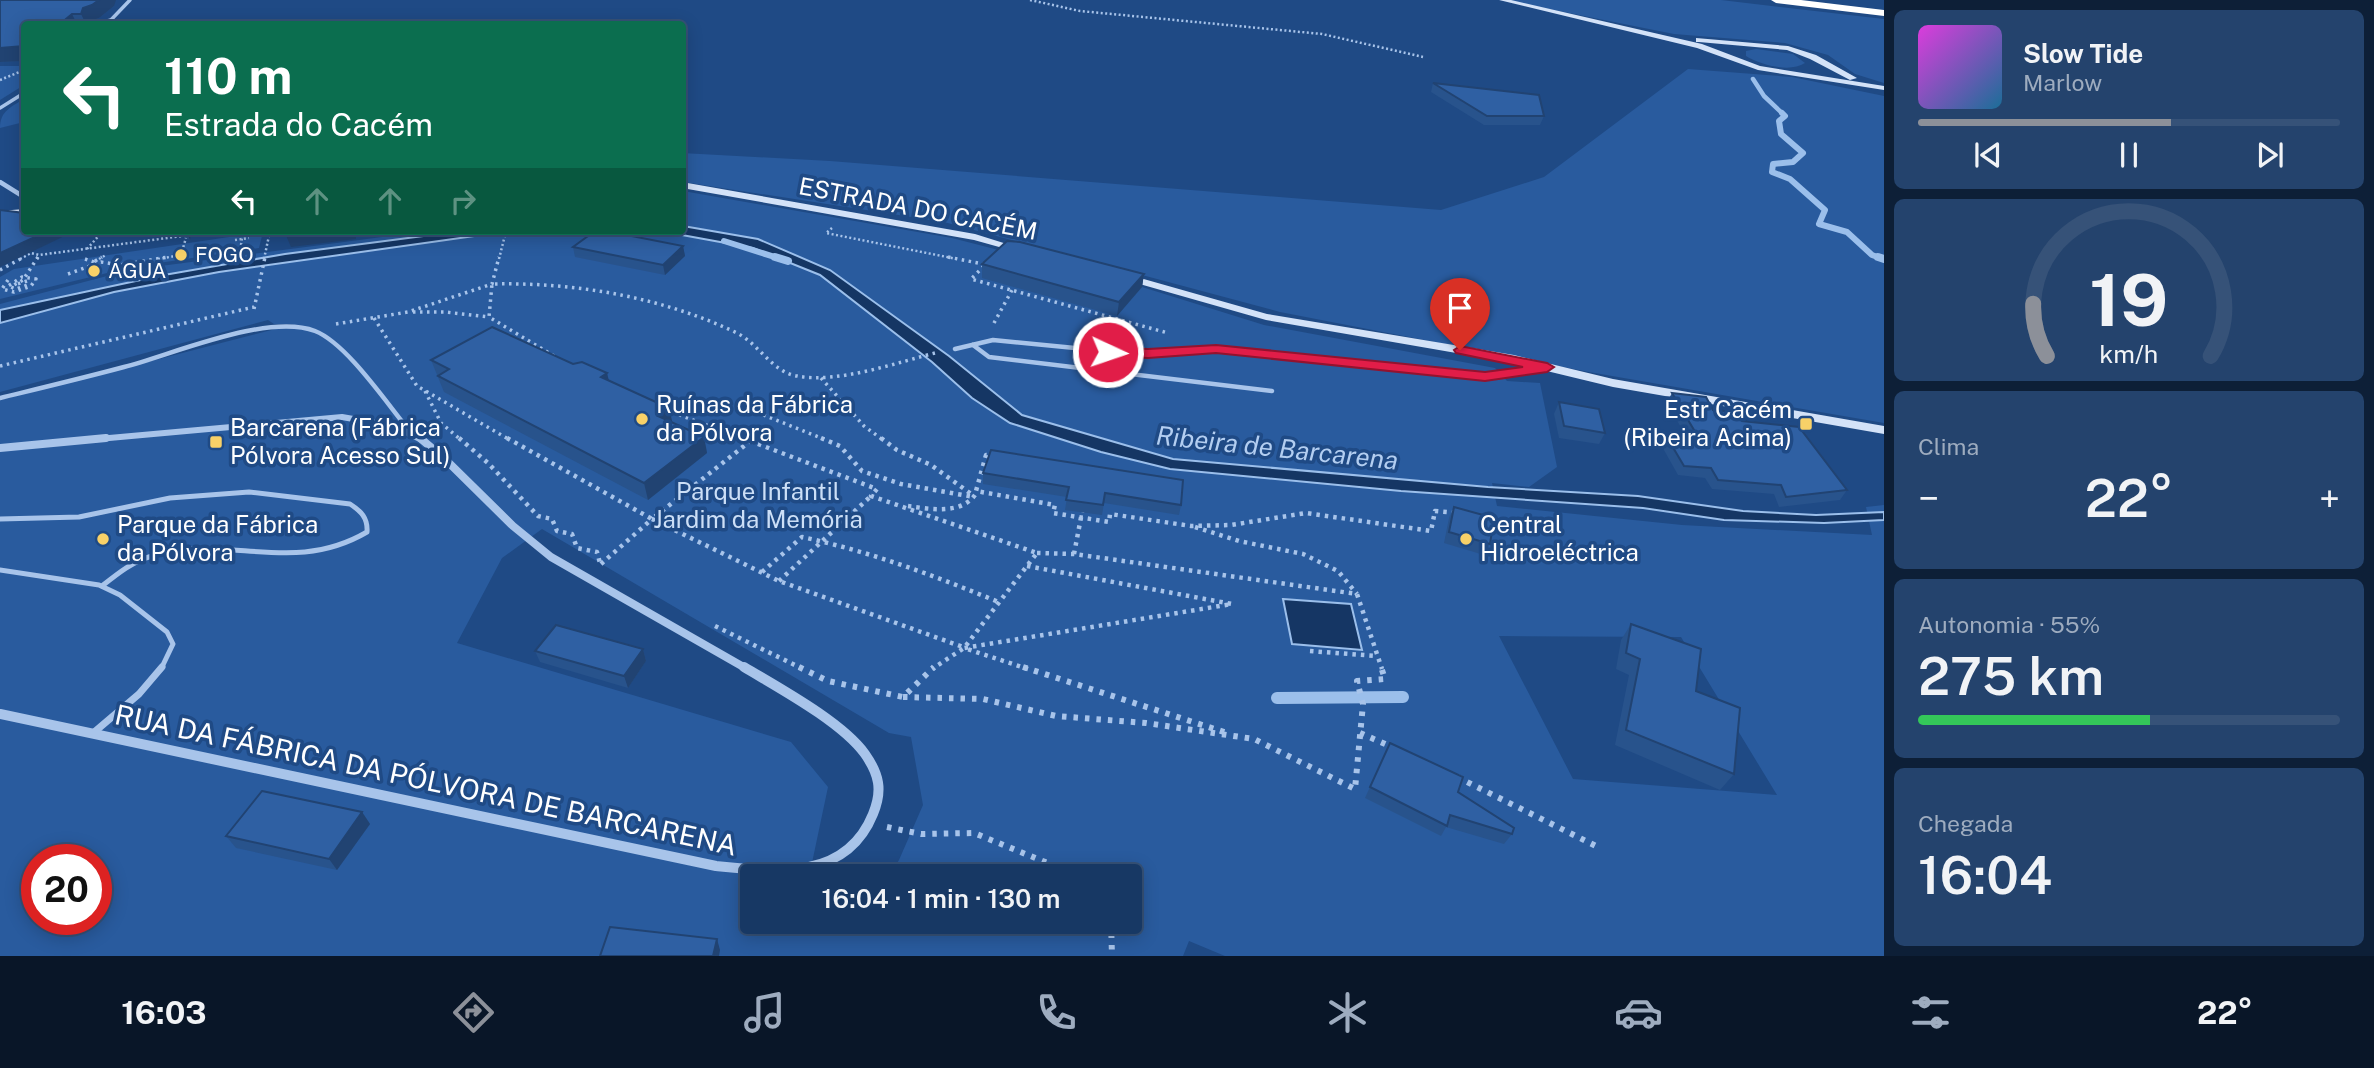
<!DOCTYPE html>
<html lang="pt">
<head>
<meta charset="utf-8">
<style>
	body { margin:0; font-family:"Public Sans",sans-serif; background:#24436d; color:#f1f3f6; height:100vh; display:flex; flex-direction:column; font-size:26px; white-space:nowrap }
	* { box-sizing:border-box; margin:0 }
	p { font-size:23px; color:#9eacbf }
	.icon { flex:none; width:38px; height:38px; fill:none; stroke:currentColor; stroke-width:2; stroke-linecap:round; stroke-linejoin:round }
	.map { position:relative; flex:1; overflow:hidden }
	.details { display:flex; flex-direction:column; gap:10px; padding:10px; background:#0d1f37; width:490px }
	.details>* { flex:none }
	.banner { position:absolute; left:21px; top:21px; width:665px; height:214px; border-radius:7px; box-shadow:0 4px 18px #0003,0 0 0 2px #365278; background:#0b6e4f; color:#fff; overflow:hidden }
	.speed { position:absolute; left:21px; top:844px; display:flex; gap:14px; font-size:35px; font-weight:700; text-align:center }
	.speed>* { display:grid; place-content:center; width:91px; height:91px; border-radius:50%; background:#173864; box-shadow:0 4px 18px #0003,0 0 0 2px #365278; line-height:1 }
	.speed .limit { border:10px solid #d22; background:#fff; color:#111 }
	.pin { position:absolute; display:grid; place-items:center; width:60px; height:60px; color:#fff; margin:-72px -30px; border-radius:50% 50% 50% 0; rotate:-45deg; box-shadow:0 0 7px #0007 }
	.pin .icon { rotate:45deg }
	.me { position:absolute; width:77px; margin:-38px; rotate:93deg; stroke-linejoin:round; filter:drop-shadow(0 0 5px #0008) }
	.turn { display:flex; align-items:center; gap:24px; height:147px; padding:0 28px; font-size:32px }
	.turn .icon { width:91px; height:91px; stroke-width:2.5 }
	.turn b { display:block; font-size:49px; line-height:60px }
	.lanes { display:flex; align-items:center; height:66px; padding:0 28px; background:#0003; justify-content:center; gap:35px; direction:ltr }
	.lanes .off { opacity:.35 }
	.big { font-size:52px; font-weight:600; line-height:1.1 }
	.details .card { flex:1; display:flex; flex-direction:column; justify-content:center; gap:10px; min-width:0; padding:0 24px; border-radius:10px; background:#24436d }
	.details .dial { align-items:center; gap:0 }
	.dial svg { height:182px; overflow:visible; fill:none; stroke:#365278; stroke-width:7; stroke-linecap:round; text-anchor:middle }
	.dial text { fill:#f1f3f6; stroke:none }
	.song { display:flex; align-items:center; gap:21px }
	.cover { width:84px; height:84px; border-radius:10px; background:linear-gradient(135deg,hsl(300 70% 55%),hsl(200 70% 35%)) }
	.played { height:7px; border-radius:4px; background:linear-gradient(90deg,#8c9099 60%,#365278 60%) }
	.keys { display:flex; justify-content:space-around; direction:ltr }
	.heat { display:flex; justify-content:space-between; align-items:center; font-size:38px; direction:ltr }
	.charge { height:10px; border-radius:5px; background:linear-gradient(90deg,#34c759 55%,#365278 0) }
	.trip { position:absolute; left:740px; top:864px; width:402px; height:70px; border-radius:7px; background:#173864; box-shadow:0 4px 18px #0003,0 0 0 2px #365278; font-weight:600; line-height:70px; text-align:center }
	.menu { display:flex; height:112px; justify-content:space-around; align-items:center; background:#091628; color:#9eacbf }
	.menu .icon { width:49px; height:49px }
	.menu .selected { color:#8c9099 }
	.menu b { font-size:32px; color:#f1f3f6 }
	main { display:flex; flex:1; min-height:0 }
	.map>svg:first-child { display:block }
</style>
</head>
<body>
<main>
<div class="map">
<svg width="1884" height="956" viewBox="0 0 1884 956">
	<rect width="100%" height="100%" fill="#1f4a85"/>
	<g fill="#295b9e" fill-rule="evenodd">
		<path d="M 1504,0 L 1721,0 L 1884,19 L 1884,83 L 1855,74 L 1828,55 L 1785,43 L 1674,34 Z"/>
		<path d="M 1756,49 L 1793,54 L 1805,63 C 1790,73 1761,65 1746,56 L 1746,51 Z"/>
		<path d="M 0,66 L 24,66 L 24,85 L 0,100 Z"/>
		<path d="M 1688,69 L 1792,77 L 1884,96 L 1884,423 L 1589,372 L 1280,312 L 944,222 L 683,182 L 682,153 L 830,161 L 1441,210 L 1544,177 Z"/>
		<path d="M 24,99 L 24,122 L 0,128 C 0,111 11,107 24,99 Z"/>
		<path d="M 683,191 L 952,238 L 1142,287 L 1264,325 L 1495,368 L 1507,381 L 1540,383 L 1557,467 L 1529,487 L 1492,483 L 1497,506 L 1682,525 L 1872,535 L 1866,507 L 1884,505 L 1884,956 L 1225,956 L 1189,941 L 1183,956 L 0,956 L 0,400 L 295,324 L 274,324 L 268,320 L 0,392 L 0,304 L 130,270 L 428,231 L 682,231 ZM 542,529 L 889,733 L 911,737 L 923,805 L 899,860 L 888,877 L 1130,877 L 1130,922 L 858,922 L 854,928 L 799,922 L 752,922 L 752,877 L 809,877 L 828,787 L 791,742 L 457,643 L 502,558 ZM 1499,636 L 1681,637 L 1777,795 L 1573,779 ZM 37,859 L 96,859 L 96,919 L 37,919 Z"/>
		<path d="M 263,232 L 259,248 L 132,267 L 0,299 L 0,277 L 14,269 Z"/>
	</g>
	<g fill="#153664" stroke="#9bbfeb" stroke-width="2">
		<path d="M 683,226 L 758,239 L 830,270 L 949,356 L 1022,415 L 1173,459 L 1488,487 L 1638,496 L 1743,511 L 1816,515 L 1884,512 L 1884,520 L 1824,523 L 1724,520 L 1643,508 L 1401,491 L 1170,469 L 1101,452 L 1010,423 L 972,398 L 932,362 L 820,275 L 753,248 L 660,231 L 682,231 Z"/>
		<path d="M 462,231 L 510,231 L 219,272 L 114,292 L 0,323 L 0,310 L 164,275 L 285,254 Z"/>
		<path d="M 1283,599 L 1351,604 L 1362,650 L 1292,644 Z"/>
	</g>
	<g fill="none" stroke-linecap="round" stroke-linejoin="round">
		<path stroke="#9bbfeb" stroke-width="4.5" d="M 1753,79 L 1764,96 L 1784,115"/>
		<g stroke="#9bbfeb" stroke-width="6">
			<path d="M 1782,113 L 1785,116 L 1779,121 L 1781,134 L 1803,153 L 1793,162 L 1773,164 L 1772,172 L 1790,179 L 1825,210 L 1819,224 L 1847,232 L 1872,255 L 1883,259"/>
			<path d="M 724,241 L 781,259"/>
		</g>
		<g stroke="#9bbfeb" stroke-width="8">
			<path d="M 775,257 L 788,261"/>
			<path d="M 1878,257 L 1884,259"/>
		</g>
		<path stroke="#9bbfeb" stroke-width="12" d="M 1277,698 L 1403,697"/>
		<g stroke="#a8c4ea" stroke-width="2.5" stroke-dasharray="2 2.5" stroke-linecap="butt">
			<path d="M 1030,0 L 1080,11 L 1322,34 L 1423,57"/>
			<path d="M 0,80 L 24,70"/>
			<path d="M 832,228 L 826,233 L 957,259"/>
			<path d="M 358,233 L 373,231"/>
			<path d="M 235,240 L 249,238"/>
			<path d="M 241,245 L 243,231"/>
			<path d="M 87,249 L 103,231"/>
			<path d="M 20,259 L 31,253 L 39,255 L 220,231"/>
			<path d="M 37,259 L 39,255"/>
			<path d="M 99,259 L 106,255"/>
			<path d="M 158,259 L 181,255 L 188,231"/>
			<path d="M 264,259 L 270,231"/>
			<path d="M 499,259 L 506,231"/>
		</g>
		<g stroke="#a8c4ea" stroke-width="3.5" stroke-dasharray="2.5 4.5" stroke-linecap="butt">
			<path d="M 948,257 L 988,265"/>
			<path d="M 85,259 L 94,262 L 94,272"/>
			<path d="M 95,261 L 102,257"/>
			<path d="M 984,266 L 971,279 L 1168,333"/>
			<path d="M 0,270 L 24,257"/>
			<path d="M 68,274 L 101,262 L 120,265 L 168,257"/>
			<path d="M 8,280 L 2,289 L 14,292 L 31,286 L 36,279 L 22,277 L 8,286 L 16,289 L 28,285 L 26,283"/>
			<path d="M 27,281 L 14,285 L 23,280 L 38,257"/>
			<path d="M 254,309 L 265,257"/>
			<path d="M 413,312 L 445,312 L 489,317"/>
			<path d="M 374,318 L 417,386 L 510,440"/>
			<path d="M 994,323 L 1012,290"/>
			<path d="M 336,324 L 408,312 L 492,284 L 499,257"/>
			<path d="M 554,356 L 489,317 L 492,284 C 574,282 662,297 737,333 C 759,344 772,372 797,376 C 838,384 898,362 939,352"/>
			<path d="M 0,366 L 254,307"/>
			<path d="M 821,378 L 864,426 L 883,440"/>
			<path d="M 425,391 L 441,423 L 461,440"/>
			<path d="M 688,402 L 746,408 L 826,440"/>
			<path d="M 666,410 L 747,440"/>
		</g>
		<g stroke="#a8c4ea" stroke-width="4.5" stroke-dasharray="3.5 5" stroke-linecap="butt">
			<path d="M 459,438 L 488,463 L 538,516 L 552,519 L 557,531 L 572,534 L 577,548 L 597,552 L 600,563"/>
			<path d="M 507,438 L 652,519 L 749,442"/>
			<path d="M 742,438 L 877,489 L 871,496 L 1037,553 L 964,648 L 932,669"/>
			<path d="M 821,438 L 840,446 L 862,471 L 901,484 L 974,497"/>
			<path d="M 881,438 L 897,450 L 931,465 L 974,496"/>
			<path d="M 995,456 L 986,455 L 976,491 L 1055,505 L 1053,513 L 1109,522 L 1110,514 L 1191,526 L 1231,525 L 1306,513 L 1431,531 L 1435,511 L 1457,513"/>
			<path d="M 908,506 C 930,509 960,515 975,495"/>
			<path d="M 1195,527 L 1239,541 L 1303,554 L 1338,571 L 1357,594"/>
			<path d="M 1037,553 L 1074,554 L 1357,594 L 1382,669"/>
			<path d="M 1074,554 L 1083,507"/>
			<path d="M 601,564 L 652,519 L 779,581 L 963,647"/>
			<path d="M 1027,566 L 1232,604 L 964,648 L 1028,669"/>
			<path d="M 762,572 L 802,537 C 872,552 935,576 1001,603"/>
			<path d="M 779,581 L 871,496"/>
			<path d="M 715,626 L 803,669"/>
			<path d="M 1310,651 L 1377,656"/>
		</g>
		<g stroke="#a8c4ea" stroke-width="6" stroke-dasharray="4.5 7" stroke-linecap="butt">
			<path d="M 799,667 L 828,681 L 903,697 L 934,667"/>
			<path d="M 1023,667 L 1227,733"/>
			<path d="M 903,697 L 983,699 L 1056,716 L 1146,723 L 1254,739 L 1355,789 L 1363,704 L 1357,681 L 1385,679 L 1381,667"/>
			<path d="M 1360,733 L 1392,747"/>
			<path d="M 1457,777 L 1598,847"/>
			<path d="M 887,827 L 921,834 L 974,833 L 1050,864 L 1063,877"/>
			<path d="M 1111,922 L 1112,956"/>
		</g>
		<path stroke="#a8c4ea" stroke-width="2.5" d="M 92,24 L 113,19"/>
		<g stroke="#a8c4ea" stroke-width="4.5">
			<path d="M 973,345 L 989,357 L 1272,391"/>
			<path d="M 955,349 L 993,340 L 1126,353 L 1216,349 L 1485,376 L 1543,368"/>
			<path d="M 0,398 C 41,388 83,378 124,367 C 174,354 267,313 315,331 C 348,344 389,407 413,435"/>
		</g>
		<g stroke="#a8c4ea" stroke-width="5">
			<path d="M 0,519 L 79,517 L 170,498 L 249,492 L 350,504 C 361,511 368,518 367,532 C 292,576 226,533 152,556 C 133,561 117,574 102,586"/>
			<path d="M 0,570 L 99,585 L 120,595 L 167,632 L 173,644 L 161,669"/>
		</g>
		<path stroke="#a8c4ea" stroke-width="7" d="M 92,734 L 139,694 L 162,667"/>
		<g stroke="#a8c4ea" stroke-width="3.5">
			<path d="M 107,24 L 130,0"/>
			<path d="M 0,108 L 24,93"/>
		</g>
		<path stroke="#a8c4ea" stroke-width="4.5" d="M 0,182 L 24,197"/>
		<path stroke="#a8c4ea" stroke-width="6" d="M 87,440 L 342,417 L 393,426 L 422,440"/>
		<g stroke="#a8c4ea" stroke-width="8">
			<path d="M 420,438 L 446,460 L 513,526 L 551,557 L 747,669"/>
			<path d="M 0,448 L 106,438"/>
		</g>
		<path stroke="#a8c4ea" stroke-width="10" d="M 0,714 L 716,866 C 776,872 846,881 873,814 C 883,790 879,774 865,754 C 842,722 779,688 744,667"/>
		<g fill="#d3e2f8" fill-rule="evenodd">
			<path d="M 1499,0 L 1511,0 L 1702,44 L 1760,66 L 1884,86 L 1884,90 L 1758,70 L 1697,48 Z"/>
			<path d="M 1696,38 L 1788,46 L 1816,55 L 1857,78 L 1850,80 L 1810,59 L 1787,50 L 1699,42 L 1696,42 Z"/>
			<path d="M 682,182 L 975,234 L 1026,250 L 1021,253 L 974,240 L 682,188 Z"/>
			<path d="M 24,209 L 24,215 L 0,217 L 0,211 Z"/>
			<path d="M 1126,274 L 1267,314 L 1514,355 L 1613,379 L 1884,426 L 1884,434 L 1613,387 L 1514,363 L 1266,320 L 1122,279 L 1121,277 Z"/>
		</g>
		<path fill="#fff" fill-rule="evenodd" d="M 1771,0 L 1801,0 L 1884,10 L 1884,16 L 1776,3 Z"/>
	</g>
	<g fill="#28538c">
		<path d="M 0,0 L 114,6 L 99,18 L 90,21 L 89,24 L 24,24 L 24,61 L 0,62 Z"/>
		<path d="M 1433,83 L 1544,116 L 1540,125 L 1484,125 L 1431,92 Z"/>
		<path d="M 171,231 L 192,231 L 190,240 Z"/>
		<path d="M 683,246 L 685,256 L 665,275 L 575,257 L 573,247 Z"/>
		<path d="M 982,264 L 1144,274 L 1142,287 L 1117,316 L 982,278 Z"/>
		<path d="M 431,360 L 573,364 L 607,373 L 609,381 L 669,408 L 672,422 L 704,437 L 707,453 L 648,500 L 444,392 Z"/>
		<path d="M 1672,393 L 1742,421 L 1847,490 L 1840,500 L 1779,507 L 1774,494 L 1712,489 L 1705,478 L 1678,475 L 1660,443 L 1665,434 L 1685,435 L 1667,402 Z"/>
		<path d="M 1559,402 L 1605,433 L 1599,444 L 1559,438 L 1554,414 Z"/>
		<path d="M 983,473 L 1181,505 L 1179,515 L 1104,503 L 1102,515 L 1065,510 L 1067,497 L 983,484 Z"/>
		<path d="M 1454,507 L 1490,544 L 1484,555 L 1444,543 L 1449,518 Z"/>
		<path d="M 1631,624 L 1696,691 L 1734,774 L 1720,790 L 1615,745 L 1629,675 L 1616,669 L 1621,640 Z"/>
		<path d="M 643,649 L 646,661 L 628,688 L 540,662 L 535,651 Z"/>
		<path d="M 1390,743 L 1458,792 L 1512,834 L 1504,844 L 1446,827 L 1441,836 L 1365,798 Z"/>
		<path d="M 362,812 L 370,824 L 337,870 L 236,848 L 226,836 Z"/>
	</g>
	<g fill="#214372">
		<path d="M 99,0 L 116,0 L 114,6 L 99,18 L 90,21 L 89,24 L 86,24 L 81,14 L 83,8 Z"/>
		<path d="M 72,14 L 77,24 L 60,24 Z"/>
		<path d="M 24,46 L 24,61 L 0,62 L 0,48 Z"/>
		<path d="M 48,231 L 75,231 L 0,267 L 0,253 Z"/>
		<path d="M 186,231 L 192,231 L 190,240 Z"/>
		<path d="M 306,231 L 356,231 L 356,239 L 291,247 L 285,233 Z"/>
		<path d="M 683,246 L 685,256 L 665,275 L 663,265 Z"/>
		<path d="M 1144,274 L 1142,287 L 1117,316 L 1119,302 Z"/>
		<path d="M 607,373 L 611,390 L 601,377 Z"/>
		<path d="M 669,408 L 673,425 L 658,416 Z"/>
		<path d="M 704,437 L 707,453 L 648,500 L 644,483 Z"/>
		<path d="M 643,649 L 646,661 L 628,688 L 624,676 Z"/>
		<path d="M 362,812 L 370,824 L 337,870 L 329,859 Z"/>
		<path d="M 717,939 L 720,950 L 719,956 L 713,956 Z"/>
	</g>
	<g fill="#2f60a3" stroke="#214372" stroke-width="2">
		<path d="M 0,0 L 99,0 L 92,5 L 83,8 L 81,14 L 72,14 L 60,24 L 24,24 L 24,46 L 0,48 Z"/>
		<path d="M 1433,83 L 1539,95 L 1544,116 L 1487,116 Z"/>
		<path d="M 0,210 L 24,213 L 24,231 L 48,231 L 0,253 Z"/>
		<path d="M 286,231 L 306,231 L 285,233 Z"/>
		<path d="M 595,231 L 606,231 L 683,246 L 663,265 L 573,247 Z"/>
		<path d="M 1007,241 L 1020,242 L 1144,274 L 1119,302 L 982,264 Z"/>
		<path d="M 492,327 L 573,364 L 582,362 L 607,373 L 601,377 L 669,408 L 658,416 L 704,437 L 644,483 L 438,376 L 449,369 L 431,360 Z"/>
		<path d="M 1672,393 L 1706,397 L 1713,410 L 1736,412 L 1742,421 L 1799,427 L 1847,490 L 1786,497 L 1781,485 L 1718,480 L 1711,468 L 1684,466 L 1665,434 L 1697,435 Z"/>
		<path d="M 1559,402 L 1599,409 L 1605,433 L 1564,426 Z"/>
		<path d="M 991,450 L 1183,480 L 1181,505 L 1105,493 L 1103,505 L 1066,500 L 1069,487 L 983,473 Z"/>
		<path d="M 1454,507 L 1494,518 L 1490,544 L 1449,532 Z"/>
		<path d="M 1631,624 L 1701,649 L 1696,691 L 1740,708 L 1734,774 L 1626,730 L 1640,659 L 1626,653 Z"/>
		<path d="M 556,625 L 643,649 L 624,676 L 535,651 Z"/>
		<path d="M 1390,743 L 1463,777 L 1458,792 L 1514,828 L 1512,834 L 1450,815 L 1447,826 L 1370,787 Z"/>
		<path d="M 262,791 L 362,812 L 329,859 L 226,836 Z"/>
		<path d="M 610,927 L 717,939 L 713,956 L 600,956 Z"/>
	</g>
	<path fill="#e11d48" stroke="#92132f" stroke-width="2" d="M 1216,345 L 1485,372 L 1523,367 L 1456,353 L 1454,350 L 1460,346 L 1547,363 L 1554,367 L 1547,372 L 1485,381 L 1216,353 L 1148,358 L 1108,356 L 1101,352 L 1108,347 L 1148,349 Z"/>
	<g fill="#f8d168" stroke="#1f4a85" stroke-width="2.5">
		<circle cx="181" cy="255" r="7"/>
		<circle cx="94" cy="271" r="7"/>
		<circle cx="642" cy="419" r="7"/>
		<rect x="1799" y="417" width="14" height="14" rx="3.5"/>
		<rect x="209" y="435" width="14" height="14" rx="3.5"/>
		<circle cx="103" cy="539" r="7"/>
		<circle cx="1466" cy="539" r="7"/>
	</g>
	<g text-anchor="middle" stroke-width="7" stroke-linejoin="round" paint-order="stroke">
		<g font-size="21" fill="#fff" stroke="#1f4a85" text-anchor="start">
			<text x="195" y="262">FOGO</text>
			<text x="108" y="278">ÁGUA</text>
		</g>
		<g font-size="24" fill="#fff" stroke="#1f4a85">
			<text transform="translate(918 209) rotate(11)" y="8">ESTRADA DO CACÉM</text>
		</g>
		<g font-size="24" fill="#fff" stroke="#1f4a85" text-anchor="start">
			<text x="656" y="413">Ruínas da Fábrica<tspan x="656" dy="28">da Pólvora</tspan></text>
			<text x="1792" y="418" text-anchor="end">Estr Cacém<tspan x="1792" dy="28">(Ribeira Acima)</tspan></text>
			<text x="230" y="436">Barcarena (Fábrica<tspan x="230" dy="28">Pólvora Acesso Sul)</tspan></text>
			<text x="117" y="533">Parque da Fábrica<tspan x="117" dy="28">da Pólvora</tspan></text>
			<text x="1480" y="533">Central<tspan x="1480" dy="28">Hidroeléctrica</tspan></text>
		</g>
		<g font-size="24" fill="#ccdff7" stroke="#1f4a85">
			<text x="758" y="500">Parque Infantil<tspan x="758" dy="28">Jardim da Memória</tspan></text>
		</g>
		<g font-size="26" font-style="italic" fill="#b3cef1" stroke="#1f4a85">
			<text transform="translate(1277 448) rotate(6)" y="9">Ribeira de Barcarena</text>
		</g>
		<g font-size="28" fill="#fff" stroke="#1f4a85">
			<text transform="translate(426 780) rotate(12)" y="10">RUA DA FÁBRICA DA PÓLVORA DE BARCARENA</text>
		</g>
	</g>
</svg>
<div class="speed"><div class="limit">20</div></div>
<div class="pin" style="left:1460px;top:350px;background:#d93025"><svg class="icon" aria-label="arrive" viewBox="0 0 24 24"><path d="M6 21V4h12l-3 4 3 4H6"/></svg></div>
<svg class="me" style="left:1108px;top:352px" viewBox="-20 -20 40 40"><circle r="17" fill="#e11d48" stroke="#fff" stroke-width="3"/><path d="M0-11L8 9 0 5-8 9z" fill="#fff"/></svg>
<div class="trip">16:04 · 1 min · 130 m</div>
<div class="banner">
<div class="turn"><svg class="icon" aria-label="left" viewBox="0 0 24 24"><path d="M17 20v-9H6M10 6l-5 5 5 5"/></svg><div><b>110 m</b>Estrada do Cacém</div></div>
<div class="lanes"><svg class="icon" aria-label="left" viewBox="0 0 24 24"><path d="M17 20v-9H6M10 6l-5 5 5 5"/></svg><svg class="icon off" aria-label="ahead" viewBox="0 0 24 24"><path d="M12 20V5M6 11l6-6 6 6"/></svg><svg class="icon off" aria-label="ahead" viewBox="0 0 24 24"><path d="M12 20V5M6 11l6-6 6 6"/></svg><svg class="icon off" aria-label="right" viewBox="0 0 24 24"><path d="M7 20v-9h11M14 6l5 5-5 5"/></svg></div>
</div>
</div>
<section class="details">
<div class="card">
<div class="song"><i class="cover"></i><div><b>Slow Tide</b><p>Marlow</p></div></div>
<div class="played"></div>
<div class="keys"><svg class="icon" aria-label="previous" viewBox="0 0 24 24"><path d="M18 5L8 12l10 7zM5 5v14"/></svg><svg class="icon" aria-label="pause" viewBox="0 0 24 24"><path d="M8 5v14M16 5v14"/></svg><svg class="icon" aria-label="next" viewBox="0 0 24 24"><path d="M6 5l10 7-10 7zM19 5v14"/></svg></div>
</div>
<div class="card dial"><svg viewBox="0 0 100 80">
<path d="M14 69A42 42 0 1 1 86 69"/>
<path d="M14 69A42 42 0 0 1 8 46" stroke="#8c9099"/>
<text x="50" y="56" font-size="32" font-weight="700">19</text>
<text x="50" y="72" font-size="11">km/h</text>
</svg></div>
<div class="card"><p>Clima</p>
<div class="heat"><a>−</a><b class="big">22°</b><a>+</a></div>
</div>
<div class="card"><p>Autonomia · 55%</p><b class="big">275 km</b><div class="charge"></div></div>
<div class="card"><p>Chegada</p><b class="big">16:04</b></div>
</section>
</main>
<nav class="menu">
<b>16:03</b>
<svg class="icon selected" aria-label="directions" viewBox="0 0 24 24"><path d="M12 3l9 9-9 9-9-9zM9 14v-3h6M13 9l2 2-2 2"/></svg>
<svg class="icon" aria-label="music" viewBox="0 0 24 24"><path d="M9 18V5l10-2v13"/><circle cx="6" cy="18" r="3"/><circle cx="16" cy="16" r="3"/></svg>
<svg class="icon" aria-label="phone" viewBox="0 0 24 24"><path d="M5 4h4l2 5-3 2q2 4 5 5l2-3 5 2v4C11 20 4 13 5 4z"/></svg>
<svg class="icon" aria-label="climate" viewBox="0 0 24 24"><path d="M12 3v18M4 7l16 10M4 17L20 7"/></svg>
<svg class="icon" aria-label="car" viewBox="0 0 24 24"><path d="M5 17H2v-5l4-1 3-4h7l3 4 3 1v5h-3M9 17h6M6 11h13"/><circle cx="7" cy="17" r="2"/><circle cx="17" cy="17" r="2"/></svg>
<svg class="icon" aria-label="filters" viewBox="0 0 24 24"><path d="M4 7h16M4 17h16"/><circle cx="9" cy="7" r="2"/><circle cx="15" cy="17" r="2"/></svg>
<b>22°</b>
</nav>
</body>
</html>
